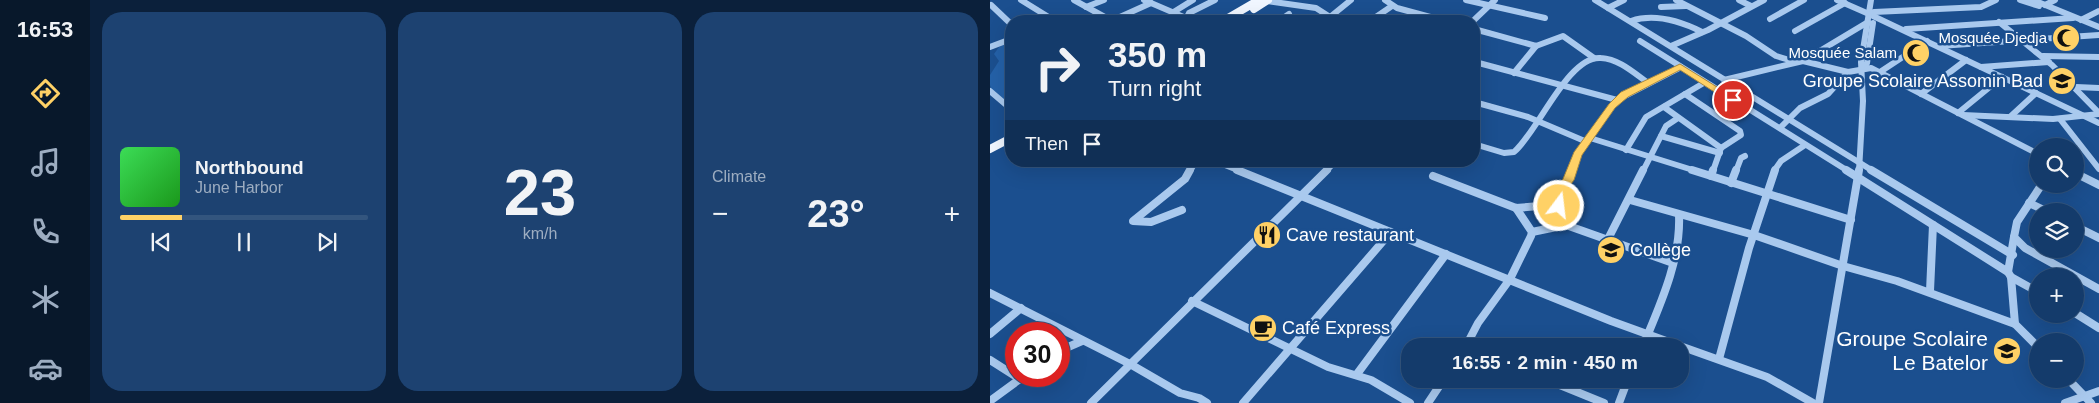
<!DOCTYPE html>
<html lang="en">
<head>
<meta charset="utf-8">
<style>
	body { margin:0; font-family:Helvetica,sans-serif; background:#1d4271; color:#f1f3f6; height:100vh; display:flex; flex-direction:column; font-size:19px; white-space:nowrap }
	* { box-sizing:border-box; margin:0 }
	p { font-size:16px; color:#9dadc1 }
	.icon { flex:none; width:28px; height:28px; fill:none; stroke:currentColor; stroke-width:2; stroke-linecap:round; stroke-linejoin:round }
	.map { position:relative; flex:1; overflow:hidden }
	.side { display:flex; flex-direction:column; gap:12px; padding:12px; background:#0b203b; width:900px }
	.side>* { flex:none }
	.hud { position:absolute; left:15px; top:15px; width:475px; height:152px; border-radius:20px; box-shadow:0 5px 20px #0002,0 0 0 1px #33557e; background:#143b6b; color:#f1f3f6; overflow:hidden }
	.fabs { position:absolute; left:1039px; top:138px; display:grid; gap:10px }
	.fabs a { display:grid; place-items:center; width:55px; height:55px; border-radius:50%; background:#143b6b; box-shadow:0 5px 20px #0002,0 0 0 1px #33557e; font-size:25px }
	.speed { position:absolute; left:15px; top:322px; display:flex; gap:10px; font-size:25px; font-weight:700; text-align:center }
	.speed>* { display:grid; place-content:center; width:65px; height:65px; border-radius:50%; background:#143b6b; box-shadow:0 5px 20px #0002,0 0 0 1px #33557e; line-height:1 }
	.speed .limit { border:8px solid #d22; background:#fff; color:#111 }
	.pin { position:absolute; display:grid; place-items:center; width:42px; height:42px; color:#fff; margin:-21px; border:2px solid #fff; border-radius:50%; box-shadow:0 1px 5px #0007 }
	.me { position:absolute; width:55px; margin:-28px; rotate:15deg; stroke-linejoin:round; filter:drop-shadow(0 0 4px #0008) }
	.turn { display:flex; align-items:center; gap:18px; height:105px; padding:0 20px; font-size:22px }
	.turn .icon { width:65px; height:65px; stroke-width:2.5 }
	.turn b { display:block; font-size:35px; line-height:42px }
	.then { display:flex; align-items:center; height:48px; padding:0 20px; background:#0003; gap:10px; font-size:19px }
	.big { font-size:38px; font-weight:600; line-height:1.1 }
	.side .card { flex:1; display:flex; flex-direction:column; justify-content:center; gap:8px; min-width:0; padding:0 18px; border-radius:20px; background:#1d4271 }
	.side .dial { align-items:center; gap:0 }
	.dial b { font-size:65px; line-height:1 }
	.song { display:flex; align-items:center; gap:15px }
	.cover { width:60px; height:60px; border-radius:8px; background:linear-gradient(135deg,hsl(130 70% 55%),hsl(120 70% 35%)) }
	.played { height:5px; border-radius:2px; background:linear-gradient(90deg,#ffd166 25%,#33557e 25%) }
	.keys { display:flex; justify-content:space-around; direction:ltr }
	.heat { display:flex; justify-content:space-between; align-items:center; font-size:28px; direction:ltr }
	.side .tiles { flex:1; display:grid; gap:12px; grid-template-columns:repeat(3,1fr) }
	.trip { position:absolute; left:411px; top:338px; width:288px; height:50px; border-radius:20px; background:#143b6b; box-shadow:0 5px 20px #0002,0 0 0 1px #33557e; font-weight:600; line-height:50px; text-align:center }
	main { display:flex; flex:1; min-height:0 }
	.tab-bar { display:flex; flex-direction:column; width:90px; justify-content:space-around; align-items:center; background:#08182b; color:#9dadc1 }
	.tab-bar .icon { width:35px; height:35px }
	.tab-bar .on { color:#ffd166 }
	.tab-bar b { font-size:22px; color:#f1f3f6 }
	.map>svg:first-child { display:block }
</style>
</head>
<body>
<main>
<nav class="tab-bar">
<b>16:53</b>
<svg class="icon on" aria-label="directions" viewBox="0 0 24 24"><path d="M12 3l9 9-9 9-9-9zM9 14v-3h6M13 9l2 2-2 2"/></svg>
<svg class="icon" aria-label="music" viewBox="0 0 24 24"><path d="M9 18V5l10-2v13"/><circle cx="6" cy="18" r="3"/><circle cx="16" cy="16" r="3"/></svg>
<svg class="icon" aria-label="phone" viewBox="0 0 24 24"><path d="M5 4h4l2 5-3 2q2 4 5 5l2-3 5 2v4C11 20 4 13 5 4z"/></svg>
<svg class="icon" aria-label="climate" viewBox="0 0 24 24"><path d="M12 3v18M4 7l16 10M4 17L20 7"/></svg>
<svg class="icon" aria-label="car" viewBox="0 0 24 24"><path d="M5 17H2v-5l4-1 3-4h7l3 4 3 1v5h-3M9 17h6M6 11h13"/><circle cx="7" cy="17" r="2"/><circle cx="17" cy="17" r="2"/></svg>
</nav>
<section class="side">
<div class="tiles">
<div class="card">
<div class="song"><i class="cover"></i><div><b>Northbound</b><p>June Harbor</p></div></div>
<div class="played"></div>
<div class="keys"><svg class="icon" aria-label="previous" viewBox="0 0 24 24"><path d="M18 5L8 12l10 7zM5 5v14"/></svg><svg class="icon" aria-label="pause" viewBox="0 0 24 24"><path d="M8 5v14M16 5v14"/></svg><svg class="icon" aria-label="next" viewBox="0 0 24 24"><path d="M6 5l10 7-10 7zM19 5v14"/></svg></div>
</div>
<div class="card dial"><b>23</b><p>km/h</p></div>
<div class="card"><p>Climate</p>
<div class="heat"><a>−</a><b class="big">23°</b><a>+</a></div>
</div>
</div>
</section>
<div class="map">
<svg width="1109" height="403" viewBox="0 0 1109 403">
	<rect width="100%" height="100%" fill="#1b4f8f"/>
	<path fill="#2461a8" d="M 21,41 L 21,110 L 2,91 L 0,85 L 0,75 L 9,61 L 4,54 L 9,47 Z"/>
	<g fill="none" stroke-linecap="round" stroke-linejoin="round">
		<g stroke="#a9c9ee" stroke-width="6">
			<path d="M 31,0 L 65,21"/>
			<path d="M 84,0 L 122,21"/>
			<path d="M 154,0 L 203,21"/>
			<path d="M 395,0 L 407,8 L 455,21"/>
			<path d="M 476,0 L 555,18"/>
			<path d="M 605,0 L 883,171"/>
			<path d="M 686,0 L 756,36 L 786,56 L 806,62"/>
			<path d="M 749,0 L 761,6"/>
			<path d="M 847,0 L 879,14"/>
			<path d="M 1030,0 L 1049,6"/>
			<path d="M 1043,0 L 1109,27"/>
			<path d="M 277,1 L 326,8 L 340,17"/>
			<path d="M 1,5 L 21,24"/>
			<path d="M 1055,5 L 1065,0"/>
			<path d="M 96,7 L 114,0"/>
			<path d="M 671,7 L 696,6"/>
			<path d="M 618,8 L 634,0"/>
			<path d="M 884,12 L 991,7 L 1006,0"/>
			<path d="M 182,13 L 203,0"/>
			<path d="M 883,16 L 1109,123"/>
			<path d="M 196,19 L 199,13 L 225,0"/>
			<path d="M 780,19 L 814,0"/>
			<path d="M 1091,20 L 1109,11"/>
			<path d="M 121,21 L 161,3"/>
			<path d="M 289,21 L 299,14"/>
			<path d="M 353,21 L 340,17 L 361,0"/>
			<path d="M 380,21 L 402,6"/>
			<path d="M 483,21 L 505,0"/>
			<path d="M 641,21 C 665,13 690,21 712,32"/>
			<path d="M 1009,22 L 1062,65 L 1109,113"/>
			<path d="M 484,29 L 546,46 L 573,36 L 604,58"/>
			<path d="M 916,29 L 1083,18"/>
			<path d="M 805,31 L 855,3"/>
			<path d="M 650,41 L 858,171"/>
			<path d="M 681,46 L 718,30 L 774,0"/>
			<path d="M 949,46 L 1109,35"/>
			<path d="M 0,47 L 21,39"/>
			<path d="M 1053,56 L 1109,57"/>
			<path d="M 813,61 L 858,72"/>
			<path d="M 485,62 L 627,100"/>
			<path d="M 991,67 L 1059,62"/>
			<path d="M 873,69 L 877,63 L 883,23"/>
			<path d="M 890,72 L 937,41"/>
			<path d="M 524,73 L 546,46"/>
			<path d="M 734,80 L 813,61 L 878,22"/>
			<path d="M 1086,87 L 1109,88"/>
			<path d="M 0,91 L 21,109"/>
			<path d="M 695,94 L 712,84"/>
			<path d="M 931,94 L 976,60"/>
			<path d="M 484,102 L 538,117 L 597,142"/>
			<path d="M 674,107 L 731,148 L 723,171"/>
			<path d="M 968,113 L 1012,77"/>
			<path d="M 973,115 L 1063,119 L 1109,114"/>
			<path d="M 1021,116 L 1046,93"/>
			<path d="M 1070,119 L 1109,169"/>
			<path d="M 790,128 L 810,108 L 838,94 L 858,72 L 881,68 L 1048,154"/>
			<path d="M 671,136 L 730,153"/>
			<path d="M 600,138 L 706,171"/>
			<path d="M 484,144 L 514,153 L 524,152 C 548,132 578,55 611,58 C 629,59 644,73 658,83"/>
			<path d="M 636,150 L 656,117 L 695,94 L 750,131 L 751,135 L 731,148"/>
			<path d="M 225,161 L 250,171"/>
			<path d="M 200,171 L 206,161"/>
			<path d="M 336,171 L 346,161"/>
			<path d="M 581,171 L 587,155 L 627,100 L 691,67"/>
			<path d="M 653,171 L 676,126 L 688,118"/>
			<path d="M 746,171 L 751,158 L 755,156"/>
			<path d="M 784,171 L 791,161 L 815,145"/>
			<path d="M 869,171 L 873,101 L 871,62 L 881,0"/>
		</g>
		<g stroke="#a9c9ee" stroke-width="8">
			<path d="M 247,170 L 621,321 L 690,346"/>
			<path d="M 702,170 L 861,220"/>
			<path d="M 856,170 L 1018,272"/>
			<path d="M 881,170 L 1023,255"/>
			<path d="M 1085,173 L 1109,185"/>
			<path d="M 443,176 L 526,208 L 550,206 L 562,200 L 578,180 L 582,170"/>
			<path d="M 721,176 L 723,170"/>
			<path d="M 741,183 L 746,170"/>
			<path d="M 1052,184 L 1027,222 L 1024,237 L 1035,248 L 1109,289"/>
			<path d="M 567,195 L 576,225"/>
			<path d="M 640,200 L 764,235 L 853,266 L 907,281 L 1025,324"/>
			<path d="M 1039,203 L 1056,211"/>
			<path d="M 192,210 L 161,222 L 143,221 L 195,179 L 200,170"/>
			<path d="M 1085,226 L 1109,238"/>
			<path d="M 542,232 L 576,225 L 683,263"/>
			<path d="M 1024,237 L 1018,272 L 1021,277 L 1025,324 L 1048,347"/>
			<path d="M 618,239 L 653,170"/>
			<path d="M 1021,277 L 1048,292"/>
			<path d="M 940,291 L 943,225"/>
			<path d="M 0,293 L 140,364 L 190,393 L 209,398 L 217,403"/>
			<path d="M 202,301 L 338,367 L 381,380 L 420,403"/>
			<path d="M 1085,313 L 1109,328"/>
			<path d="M 0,334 L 31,308"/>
			<path d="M 476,346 L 488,323 L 520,279 L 541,236 L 542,232 L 526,208"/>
			<path d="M 653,346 C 670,305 691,260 689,215"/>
			<path d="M 690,346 L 777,377 L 823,403"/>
			<path d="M 69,351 L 92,341"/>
			<path d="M 729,359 L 759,248 L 785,170"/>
			<path d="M 0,360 L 30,379"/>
			<path d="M 367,374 L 456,254"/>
			<path d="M 555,379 L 614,403"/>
			<path d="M 1078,379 L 1101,403"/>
			<path d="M 0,401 L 34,376"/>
			<path d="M 101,403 L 337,170"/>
			<path d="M 253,403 L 401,232"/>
			<path d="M 438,403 L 454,379"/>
			<path d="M 629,403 L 638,379"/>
			<path d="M 829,403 L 869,170"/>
			<path d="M 1075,403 L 1109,391"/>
		</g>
		<g stroke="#f0f6ff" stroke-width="8">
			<path d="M 264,9 L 278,0"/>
			<path d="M 233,21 L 269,0"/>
			<path d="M 0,149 L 21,138"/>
		</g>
	</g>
	<path fill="#ffd166" stroke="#a68842" d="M 690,64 L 748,100 L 740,102 L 690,70 L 638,97 L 625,108 L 592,155 L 584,180 L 573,195 L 573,210 L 565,210 L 561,195 L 573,179 L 584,152 L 619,104 L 631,92 Z"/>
	<defs>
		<symbol id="mosque-disc" viewBox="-11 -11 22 22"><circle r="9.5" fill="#ffd166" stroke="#1b4f8f"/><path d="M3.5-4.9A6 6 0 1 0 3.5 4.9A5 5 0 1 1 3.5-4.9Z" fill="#111"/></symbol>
		<symbol id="school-disc" viewBox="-11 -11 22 22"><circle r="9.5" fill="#ffd166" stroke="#1b4f8f"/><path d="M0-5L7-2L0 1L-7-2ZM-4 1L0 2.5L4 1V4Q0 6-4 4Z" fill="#111"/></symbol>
		<symbol id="restaurant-disc" viewBox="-11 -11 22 22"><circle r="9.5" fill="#ffd166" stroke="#1b4f8f"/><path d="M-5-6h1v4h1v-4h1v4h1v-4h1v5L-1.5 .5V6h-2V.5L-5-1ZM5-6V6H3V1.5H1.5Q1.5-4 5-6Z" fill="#111"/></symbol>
		<symbol id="cafe-disc" viewBox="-11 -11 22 22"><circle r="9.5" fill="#ffd166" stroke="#1b4f8f"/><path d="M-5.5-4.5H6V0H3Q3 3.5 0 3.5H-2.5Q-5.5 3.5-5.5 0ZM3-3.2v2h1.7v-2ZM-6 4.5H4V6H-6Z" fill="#111"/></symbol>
	</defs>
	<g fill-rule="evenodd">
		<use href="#mosque-disc" x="1060" y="22" width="32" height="32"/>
		<use href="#mosque-disc" x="910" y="37" width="32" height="32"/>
		<use href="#school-disc" x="1056" y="65" width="32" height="32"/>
		<use href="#restaurant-disc" x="261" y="219" width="32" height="32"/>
		<use href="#school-disc" x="605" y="234" width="32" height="32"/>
		<use href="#cafe-disc" x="257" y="312" width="32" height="32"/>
		<use href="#school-disc" x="1001" y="335" width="32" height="32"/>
	</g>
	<g text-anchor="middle" stroke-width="5" stroke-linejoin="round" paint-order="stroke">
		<g font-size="15" fill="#fff" stroke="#1b4f8f" text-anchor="end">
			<text x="1057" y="43">Mosquée Djedja</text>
			<text x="907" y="58">Mosquée Salam</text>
		</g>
		<g font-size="18" fill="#fff" stroke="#1b4f8f" text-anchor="start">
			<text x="1053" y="87" text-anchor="end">Groupe Scolaire Assomin Bad</text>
			<text x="296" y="241">Cave restaurant</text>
			<text x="640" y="256">Collège</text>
			<text x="292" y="334">Café Express</text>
		</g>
		<g font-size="21" fill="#fff" stroke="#1b4f8f" text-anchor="end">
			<text x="998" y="346">Groupe Scolaire<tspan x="998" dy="24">Le Batelor</tspan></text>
		</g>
	</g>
</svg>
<div class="fabs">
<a><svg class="icon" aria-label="search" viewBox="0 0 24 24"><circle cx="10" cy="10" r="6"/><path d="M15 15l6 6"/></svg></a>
<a><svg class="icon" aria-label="layers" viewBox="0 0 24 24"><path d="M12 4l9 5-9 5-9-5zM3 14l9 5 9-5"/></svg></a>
<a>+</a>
<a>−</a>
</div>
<div class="speed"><div class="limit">30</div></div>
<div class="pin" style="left:743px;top:100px;background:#d93025"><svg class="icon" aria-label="arrive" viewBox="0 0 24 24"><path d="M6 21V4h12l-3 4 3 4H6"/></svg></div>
<svg class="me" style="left:569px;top:206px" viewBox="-20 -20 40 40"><circle r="17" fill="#ffd166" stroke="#fff" stroke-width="3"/><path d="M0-11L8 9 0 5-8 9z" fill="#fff"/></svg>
<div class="trip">16:55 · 2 min · 450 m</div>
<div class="hud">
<div class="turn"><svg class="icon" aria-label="right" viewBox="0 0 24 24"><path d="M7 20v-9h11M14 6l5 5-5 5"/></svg><div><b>350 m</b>Turn right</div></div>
<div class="then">Then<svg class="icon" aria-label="arrive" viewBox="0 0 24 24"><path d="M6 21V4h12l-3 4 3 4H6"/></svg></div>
</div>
</div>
</main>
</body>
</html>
